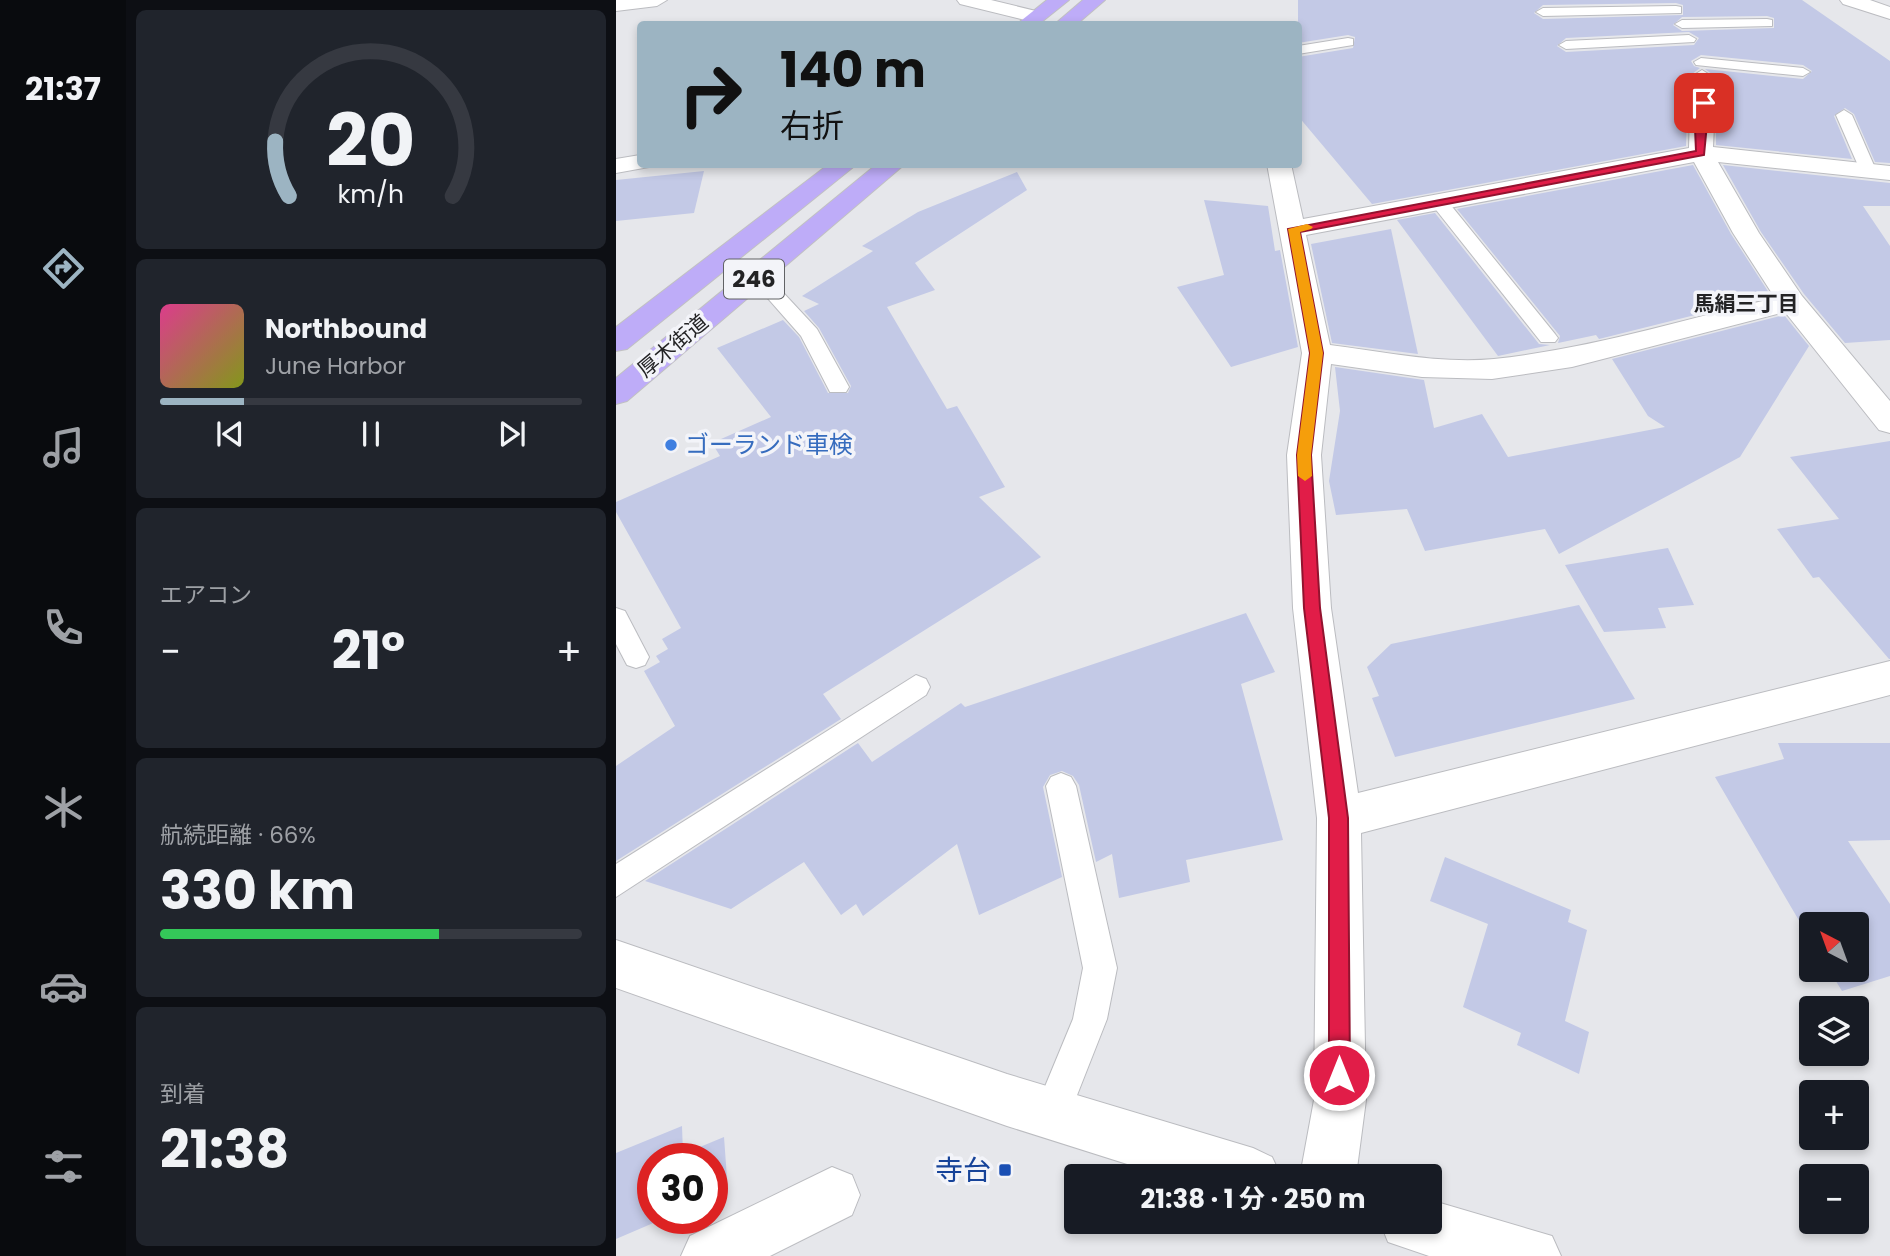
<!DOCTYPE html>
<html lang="ja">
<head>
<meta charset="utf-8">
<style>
	body { margin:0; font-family:Poppins,"Noto Sans JP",sans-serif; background:#20242c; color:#f1f3f6; height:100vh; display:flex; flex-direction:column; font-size:26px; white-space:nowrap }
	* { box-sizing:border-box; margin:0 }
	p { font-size:23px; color:#9ea1a6 }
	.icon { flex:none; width:38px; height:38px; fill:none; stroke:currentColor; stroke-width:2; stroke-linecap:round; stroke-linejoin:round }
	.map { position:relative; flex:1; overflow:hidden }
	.details { display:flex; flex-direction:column; gap:10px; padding:10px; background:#0d0f14; width:490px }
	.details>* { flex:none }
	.hud { position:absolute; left:21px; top:21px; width:665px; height:147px; border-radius:7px; box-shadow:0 4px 10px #0003; background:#9cb4c2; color:#111; overflow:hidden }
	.needle { width:46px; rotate:319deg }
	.controls { position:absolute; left:1183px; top:912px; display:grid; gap:14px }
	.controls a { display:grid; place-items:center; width:70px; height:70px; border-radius:7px; background:#171b24; box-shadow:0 4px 10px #0003; font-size:35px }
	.speed { position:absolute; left:21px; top:1143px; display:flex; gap:14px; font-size:35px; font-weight:700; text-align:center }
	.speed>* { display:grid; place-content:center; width:91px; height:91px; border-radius:50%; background:#171b24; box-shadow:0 4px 10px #0003; line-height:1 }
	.speed .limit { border:10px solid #d22; background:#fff; color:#111 }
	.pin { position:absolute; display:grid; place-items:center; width:60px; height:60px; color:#fff; margin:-30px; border-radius:14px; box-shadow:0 4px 10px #0006 }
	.me { position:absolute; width:77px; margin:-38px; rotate:0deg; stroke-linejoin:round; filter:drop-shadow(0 0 5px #0008) }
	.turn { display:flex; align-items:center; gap:24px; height:147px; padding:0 28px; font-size:32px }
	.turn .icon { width:91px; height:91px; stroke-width:2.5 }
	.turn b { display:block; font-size:49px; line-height:60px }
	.big { font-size:52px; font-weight:700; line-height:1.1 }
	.details .card { flex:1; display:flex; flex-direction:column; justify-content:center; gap:10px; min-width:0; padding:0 24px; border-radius:10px; background:#20242c }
	.details .dial { align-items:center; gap:0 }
	.dial svg { height:182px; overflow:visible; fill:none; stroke:#363941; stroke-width:7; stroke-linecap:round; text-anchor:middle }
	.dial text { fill:#f1f3f6; stroke:none }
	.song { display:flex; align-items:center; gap:21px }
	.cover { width:84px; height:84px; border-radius:10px; background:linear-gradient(135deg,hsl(330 70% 55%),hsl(70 70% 35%)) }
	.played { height:7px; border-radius:4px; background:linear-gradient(90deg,#9cb4c2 20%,#363941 20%) }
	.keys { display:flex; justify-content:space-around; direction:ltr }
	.heat { display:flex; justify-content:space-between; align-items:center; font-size:38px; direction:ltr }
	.charge { height:10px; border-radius:5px; background:linear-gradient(90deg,#34c759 66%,#363941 0) }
	.trip { position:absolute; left:448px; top:1164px; width:378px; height:70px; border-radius:7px; background:#171b24; box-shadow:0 4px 10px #0003; font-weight:700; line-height:70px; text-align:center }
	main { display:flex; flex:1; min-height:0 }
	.tabs { display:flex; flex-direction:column; width:126px; justify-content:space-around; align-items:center; background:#090b0e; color:#9ea1a6 }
	.tabs .icon { width:49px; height:49px }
	.tabs .on { color:#9cb4c2 }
	.tabs b { font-size:32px; color:#f1f3f6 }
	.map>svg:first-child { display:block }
</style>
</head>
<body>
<main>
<nav class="tabs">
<b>21:37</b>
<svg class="icon on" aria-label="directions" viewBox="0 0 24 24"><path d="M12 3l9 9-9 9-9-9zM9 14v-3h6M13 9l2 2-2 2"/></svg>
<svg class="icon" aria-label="music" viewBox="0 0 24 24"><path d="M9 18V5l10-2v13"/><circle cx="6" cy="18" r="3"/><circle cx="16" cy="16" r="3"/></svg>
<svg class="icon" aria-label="phone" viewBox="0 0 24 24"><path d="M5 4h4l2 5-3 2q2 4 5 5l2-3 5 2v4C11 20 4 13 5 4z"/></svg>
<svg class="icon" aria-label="climate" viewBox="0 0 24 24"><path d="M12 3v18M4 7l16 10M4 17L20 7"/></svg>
<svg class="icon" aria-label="car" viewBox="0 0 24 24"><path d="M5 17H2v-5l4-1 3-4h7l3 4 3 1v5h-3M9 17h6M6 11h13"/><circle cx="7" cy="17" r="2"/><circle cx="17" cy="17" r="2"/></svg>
<svg class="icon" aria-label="filters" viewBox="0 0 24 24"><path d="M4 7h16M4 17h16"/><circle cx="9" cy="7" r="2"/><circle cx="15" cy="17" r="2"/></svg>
</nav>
<section class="details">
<div class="card dial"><svg viewBox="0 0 100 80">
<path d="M14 69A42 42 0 1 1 86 69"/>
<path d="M14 69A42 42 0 0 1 8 45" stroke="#9cb4c2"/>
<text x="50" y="56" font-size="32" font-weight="700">20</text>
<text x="50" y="72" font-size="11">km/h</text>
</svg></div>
<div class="card">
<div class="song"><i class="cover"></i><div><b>Northbound</b><p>June Harbor</p></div></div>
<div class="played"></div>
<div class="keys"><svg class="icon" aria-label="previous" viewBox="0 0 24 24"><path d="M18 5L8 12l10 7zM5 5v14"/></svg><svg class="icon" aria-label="pause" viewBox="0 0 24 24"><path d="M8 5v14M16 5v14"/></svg><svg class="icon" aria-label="next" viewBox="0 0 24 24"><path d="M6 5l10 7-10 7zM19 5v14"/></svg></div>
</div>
<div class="card"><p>エアコン</p>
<div class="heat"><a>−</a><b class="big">21°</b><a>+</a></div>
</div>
<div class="card"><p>航続距離 · 66%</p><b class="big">330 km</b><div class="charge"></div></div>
<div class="card"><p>到着</p><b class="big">21:38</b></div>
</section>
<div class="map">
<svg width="1274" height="1256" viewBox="0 0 1274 1256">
	<rect width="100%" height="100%" fill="#e6e7eb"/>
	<g fill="#c3c9e6" fill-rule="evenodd">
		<path d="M 682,0 L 1186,0 L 1274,61 L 1274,163 L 1259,162 L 1238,114 L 1229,108 L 1218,116 L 1236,159 L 1100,145 L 1100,77 L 1089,69 L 1187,79 L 1196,71 L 1187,65 L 1085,55 L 1075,61 L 1078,66 L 1084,68 L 1072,77 L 1070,146 L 756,204 L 682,116 L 682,57 L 737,48 L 739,37 L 732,35 L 682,43 ZM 1060,3 L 1067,5 L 1067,15 L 927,19 L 918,13 L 927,5 ZM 1151,16 L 1158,18 L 1158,28 L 1066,31 L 1057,25 L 1066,17 ZM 1073,32 L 1083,38 L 1078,45 L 950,52 L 941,46 L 950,38 Z"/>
		<path d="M 1077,165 L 1115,234 L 1155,296 L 983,339 L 980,335 L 942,343 L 944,336 L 841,209 Z"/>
		<path d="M 1107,165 L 1274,183 L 1274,206 L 1247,206 L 1274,246 L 1274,340 L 1229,343 L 1188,294 L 1145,232 Z"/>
		<path d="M 88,171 L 78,213 L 0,221 L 0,180 Z"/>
		<path d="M 401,172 L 411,190 L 299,263 L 319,290 L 271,307 L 331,409 L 341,406 L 389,487 L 363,497 L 425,557 L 207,694 L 225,719 L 0,861 L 0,766 L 59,726 L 28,671 L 44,662 L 40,656 L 52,649 L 46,639 L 65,628 L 0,512 L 0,502 L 104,456 L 96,443 L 155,417 L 101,348 L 167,320 L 183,337 L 212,393 L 232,393 L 235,386 L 203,328 L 188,311 L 203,304 L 186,296 L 257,251 L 246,246 L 302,212 Z"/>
		<path d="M 588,200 L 652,206 L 659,251 L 664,250 L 682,347 L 615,367 L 561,287 L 608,275 Z"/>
		<path d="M 819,213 L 923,344 L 934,345 L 882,356 L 781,220 Z"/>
		<path d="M 775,229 L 802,354 L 716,343 L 695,244 Z"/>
		<path d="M 1168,315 L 1193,346 L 1124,457 L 943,554 L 929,529 L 809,551 L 791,509 L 720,515 L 713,481 L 724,411 L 719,367 L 808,380 L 818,428 L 866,414 L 892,457 L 1049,427 L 1032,416 L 996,359 Z"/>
		<path d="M 1274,441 L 1274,659 L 1273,659 L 1203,577 L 1197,578 L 1161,529 L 1223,519 L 1174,457 Z"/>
		<path d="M 1052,548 L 1078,605 L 1042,608 L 1050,628 L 988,632 L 949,565 Z"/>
		<path d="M 963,605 L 1019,699 L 779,757 L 756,698 L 763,696 L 751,667 L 775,644 Z"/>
		<path d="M 630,613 L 659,672 L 625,684 L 667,840 L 570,860 L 574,882 L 503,898 L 496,854 L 480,862 L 463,785 L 457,776 L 446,771 L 434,775 L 427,787 L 446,877 L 363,915 L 341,844 L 247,916 L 240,904 L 225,915 L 188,862 L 115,909 L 29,881 L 242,743 L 256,762 L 345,703 L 349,707 Z"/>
		<path d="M 1162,743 L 1274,743 L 1274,840 L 1232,841 L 1274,904 L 1274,976 L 1226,991 L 1213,970 L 1241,970 L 1241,924 L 1195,924 L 1195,941 L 1099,777 L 1168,759 Z"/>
		<path d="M 829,857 L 955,910 L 952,922 L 971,930 L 949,1021 L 973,1032 L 963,1074 L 901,1045 L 905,1033 L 847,1007 L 872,924 L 814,901 Z"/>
		<path d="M 66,1126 L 67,1154 L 108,1137 L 112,1192 L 96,1198 L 96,1158 L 37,1158 L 37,1218 L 49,1218 L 0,1239 L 0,1153 Z"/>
	</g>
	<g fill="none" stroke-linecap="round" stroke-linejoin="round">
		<defs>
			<g id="service">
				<path d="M 1060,6 L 1065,7 L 1065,13 L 927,16 L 920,12 L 927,8 Z"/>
				<path d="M 1151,19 L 1156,20 L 1156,26 L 1066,28 L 1059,24 L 1066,20 Z"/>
				<path d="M 1073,35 L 1080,39 L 1078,42 L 950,49 L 943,45 L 950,41 Z"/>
				<path d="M 732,38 L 737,39 L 737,45 L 682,54 L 682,46 Z"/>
				<path d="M 1085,58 L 1187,68 L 1194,72 L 1187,76 L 1080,65 L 1078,62 Z"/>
				<path d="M 1228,110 L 1236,115 L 1260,170 L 1258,174 L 1252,175 L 1244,170 L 1220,115 Z"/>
				<path d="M 823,197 L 829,198 L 939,334 L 942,338 L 939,342 L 925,342 L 817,206 L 814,202 L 817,198 Z"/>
				<path d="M 141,270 L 148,272 L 201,329 L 233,387 L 230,392 L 214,392 L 185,336 L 132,276 Z"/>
				<path d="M 0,608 L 9,611 L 33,657 L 29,665 L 20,668 L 11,665 L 0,644 Z"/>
				<path d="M 300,675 L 310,679 L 314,687 L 310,695 L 0,897 L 0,864 Z"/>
				<path d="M 445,773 L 455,777 L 460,786 L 501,968 L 491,1019 L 454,1113 L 449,1126 L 436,1131 L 423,1126 L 418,1113 L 457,1019 L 467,968 L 430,786 L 435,777 Z"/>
			</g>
			<g id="minor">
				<path d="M 0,0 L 51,0 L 41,6 L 0,11 Z"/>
				<path d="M 341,0 L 375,0 L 428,13 L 431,17 L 421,23 L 344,4 Z"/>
				<path d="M 1086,70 L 1097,77 L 1099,103 L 1097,147 L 1274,166 L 1274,180 L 1102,162 L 1143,233 L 1186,296 L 1274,401 L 1274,433 L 1263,430 L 1169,312 L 956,367 L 876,379 L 806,377 L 715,364 L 705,455 L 715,608 L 742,793 L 1274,661 L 1274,695 L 745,833 L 750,1100 L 740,1176 L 684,1176 L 698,1100 L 701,818 L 677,608 L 671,455 L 686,353 L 651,164 L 675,164 L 687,219 L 1073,148 L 1075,77 ZM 1078,162 L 1117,233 L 1159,298 C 1066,320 973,349 878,359 C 825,364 768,352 714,345 L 690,235 Z"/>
				<path d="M 24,155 L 24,164 L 34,164 L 33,167 L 0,173 L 0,159 Z"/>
				<path d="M 216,1167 L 236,1175 L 244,1195 L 236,1215 L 154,1256 L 65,1256 L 74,1236 Z"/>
			</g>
			<g id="tertiary">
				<path d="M 1224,0 L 1254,0 L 1274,7 L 1274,19 L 1227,4 Z"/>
				<path d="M 0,940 L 391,1074 L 637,1148 L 656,1157 L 665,1176 L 549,1176 L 391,1126 L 0,988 Z"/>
				<path d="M 814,1200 L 936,1236 L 945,1256 L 813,1256 L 772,1242 L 764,1222 L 814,1222 Z"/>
			</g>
			<g id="trunk">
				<path d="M 431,0 L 453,0 L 423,24 L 401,24 Z"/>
				<path d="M 467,0 L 489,0 L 461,24 L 439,24 Z"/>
				<path d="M 213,164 L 241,164 L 11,349 L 0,351 L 0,327 Z"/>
				<path d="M 261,164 L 289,164 L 11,401 L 0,404 L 0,378 Z"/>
			</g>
		</defs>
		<use href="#service" stroke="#bbbcc0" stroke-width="2"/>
		<use href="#minor" stroke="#bbbcc0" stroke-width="2"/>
		<use href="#tertiary" stroke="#bbbcc0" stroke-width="2"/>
		<use href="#trunk" stroke="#c1c1c2" stroke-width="2"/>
		<use href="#service" fill="#fff" fill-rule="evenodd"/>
		<use href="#minor" fill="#fff" fill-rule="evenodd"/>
		<use href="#tertiary" fill="#fff" fill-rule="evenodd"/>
		<use href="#trunk" fill="#beacf8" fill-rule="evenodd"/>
	</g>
	<path fill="#e11d48" stroke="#92132f" stroke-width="2" d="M 1085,101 L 1093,103 L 1088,155 L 684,232 L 707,353 L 695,455 L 704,608 L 732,818 L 734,1075 L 731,1082 L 723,1085 L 716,1082 L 713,1075 L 713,818 L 688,608 L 681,455 L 694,353 L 672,229 L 1080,151 L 1079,128 Z"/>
	<path fill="#f59e0b" d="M 691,224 L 697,227 L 695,229 L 684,232 L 707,353 L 695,455 L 696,476 L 689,481 L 682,476 L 681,455 L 694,353 L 672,229 Z"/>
	<circle fill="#3f7fe0" stroke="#f3f4f9" stroke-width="2.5" cx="55" cy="445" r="7"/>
	<rect fill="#1a4fb4" stroke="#f3f4f9" stroke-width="2.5" x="382" y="1163" width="14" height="14" rx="3.5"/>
	<g text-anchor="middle" stroke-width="7" stroke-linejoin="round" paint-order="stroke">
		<g font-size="21" font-weight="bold" fill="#232325" stroke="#f3f4f9">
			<text x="1130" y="311">馬絹三丁目</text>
		</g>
		<g font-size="21" fill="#232325" stroke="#f3f4f9">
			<text transform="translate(57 346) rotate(-40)" y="7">厚木街道</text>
		</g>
		<rect fill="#f3f4f9" stroke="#616265" stroke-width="2" x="108" y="259.5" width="60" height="39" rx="5"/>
		<g font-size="23" font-weight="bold" fill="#232325">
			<text x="138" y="287">246</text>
		</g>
		<g font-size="24" fill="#366cbe" stroke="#f3f4f9" text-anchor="start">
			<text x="69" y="453">ゴーランド車検</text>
		</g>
		<g font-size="28" fill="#164399" stroke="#f3f4f9" text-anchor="end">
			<text x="375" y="1180">寺台</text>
		</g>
	</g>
</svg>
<div class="controls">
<a><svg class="needle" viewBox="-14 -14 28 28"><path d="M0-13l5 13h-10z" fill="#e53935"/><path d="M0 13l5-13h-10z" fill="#9ea1a6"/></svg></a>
<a><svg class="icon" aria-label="layers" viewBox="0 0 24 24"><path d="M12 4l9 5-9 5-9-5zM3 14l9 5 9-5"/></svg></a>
<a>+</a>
<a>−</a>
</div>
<div class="speed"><div class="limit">30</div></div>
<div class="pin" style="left:1088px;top:103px;background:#d93025"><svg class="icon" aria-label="arrive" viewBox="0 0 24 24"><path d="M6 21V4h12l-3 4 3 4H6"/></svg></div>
<svg class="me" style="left:723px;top:1075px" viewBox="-20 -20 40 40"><circle r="17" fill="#e11d48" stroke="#fff" stroke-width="3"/><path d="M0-11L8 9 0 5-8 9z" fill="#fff"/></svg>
<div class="trip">21:38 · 1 分 · 250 m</div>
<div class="hud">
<div class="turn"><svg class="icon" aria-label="right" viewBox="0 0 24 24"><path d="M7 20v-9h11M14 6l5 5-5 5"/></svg><div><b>140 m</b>右折</div></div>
</div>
</div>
</main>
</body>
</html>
